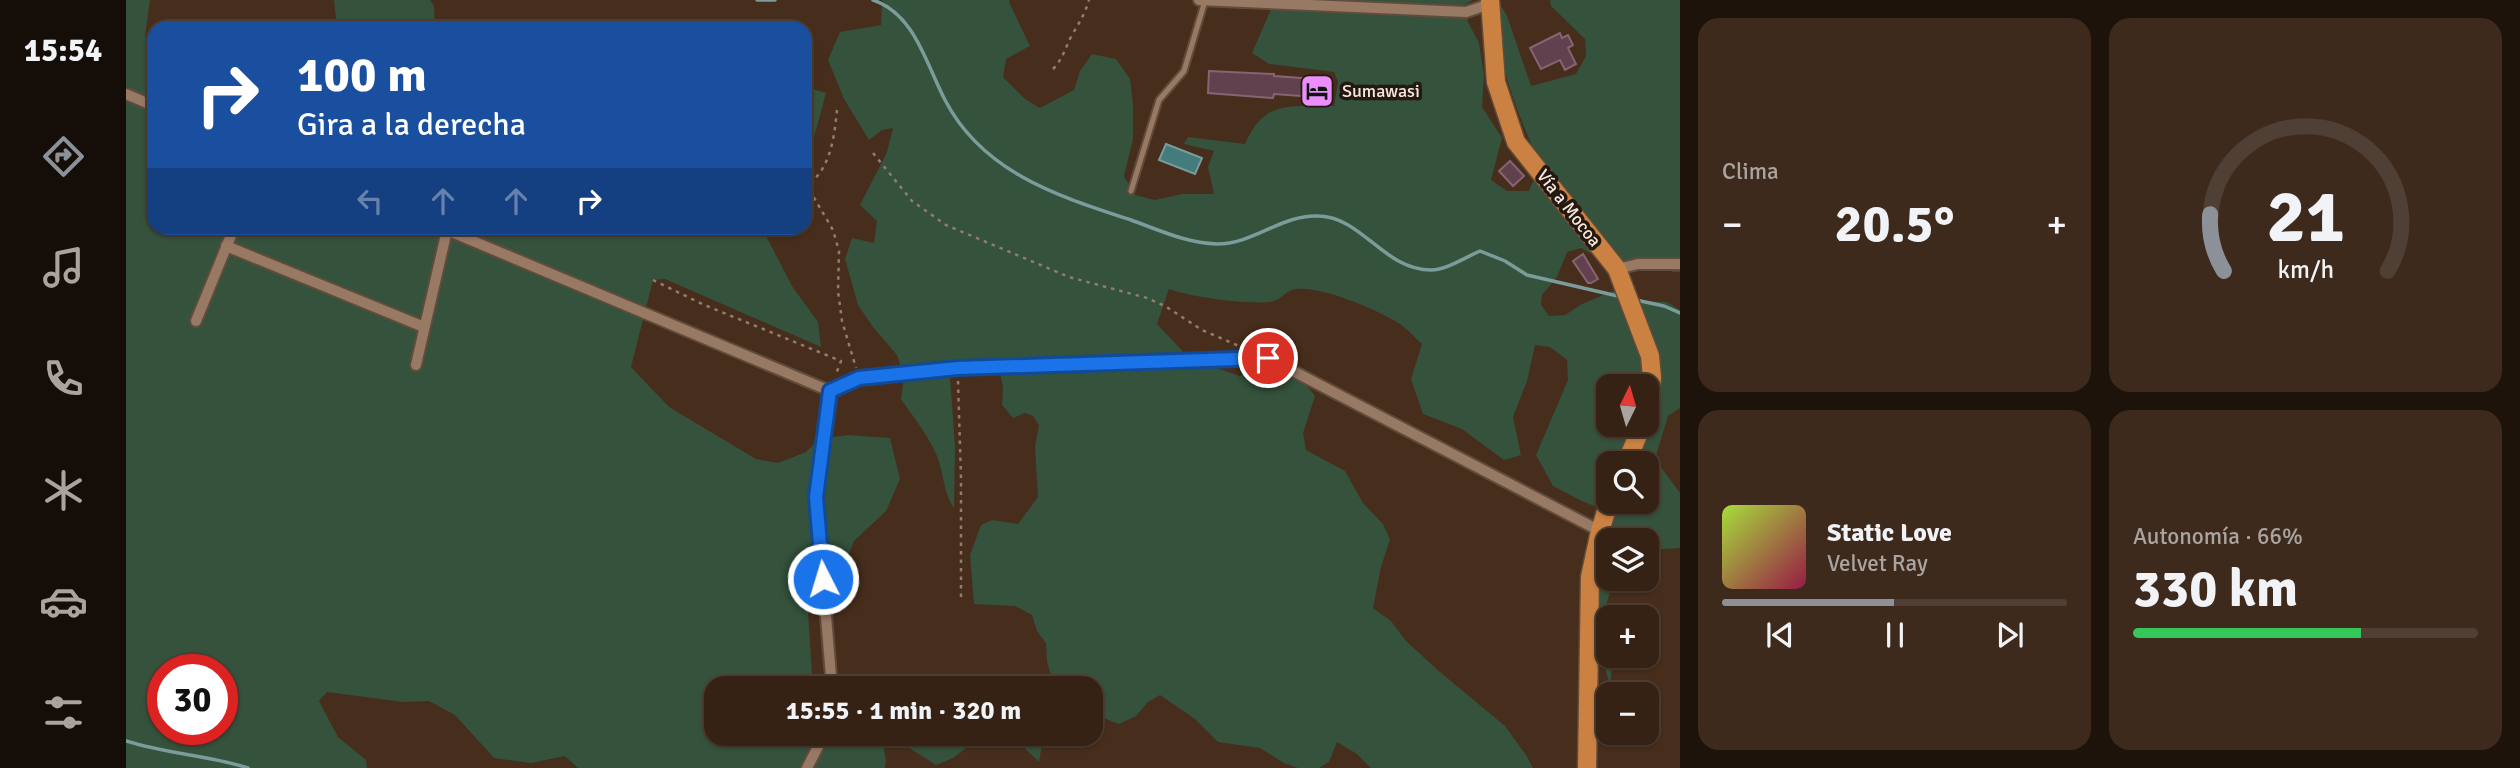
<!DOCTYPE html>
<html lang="es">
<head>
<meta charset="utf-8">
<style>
	body { margin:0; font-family:Signika,sans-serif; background:#3d2a1d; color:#f1f3f6; height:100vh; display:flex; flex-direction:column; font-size:26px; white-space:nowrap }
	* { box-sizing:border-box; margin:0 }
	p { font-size:23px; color:#aaa4a0 }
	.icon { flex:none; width:38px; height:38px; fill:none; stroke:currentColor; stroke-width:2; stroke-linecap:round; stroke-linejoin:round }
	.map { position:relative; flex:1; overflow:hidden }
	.drawer { display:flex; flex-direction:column; gap:18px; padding:18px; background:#1d130b; width:840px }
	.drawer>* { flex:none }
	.hud { position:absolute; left:21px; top:21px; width:665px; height:214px; border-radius:21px; box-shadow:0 2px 5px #0004,0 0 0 2px #4f3f34; background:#1a4fa0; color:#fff; overflow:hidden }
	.needle { width:46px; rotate:5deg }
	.fabs { position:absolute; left:1470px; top:374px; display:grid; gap:14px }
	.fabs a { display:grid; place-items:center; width:63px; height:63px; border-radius:14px; background:#352214; box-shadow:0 2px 5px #0004,0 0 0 2px #4f3f34; font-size:35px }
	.speed { position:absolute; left:21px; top:654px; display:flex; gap:14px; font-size:35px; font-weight:700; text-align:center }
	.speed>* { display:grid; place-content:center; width:91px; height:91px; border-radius:50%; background:#352214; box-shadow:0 2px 5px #0004,0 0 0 2px #4f3f34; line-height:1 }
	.speed .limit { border:10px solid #d22; background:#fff; color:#111 }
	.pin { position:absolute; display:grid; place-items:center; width:60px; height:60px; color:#fff; margin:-30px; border:4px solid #fff; border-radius:50%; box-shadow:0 2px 7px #0007 }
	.me { position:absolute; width:77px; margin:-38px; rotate:355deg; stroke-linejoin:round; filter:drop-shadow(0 0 5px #0008) }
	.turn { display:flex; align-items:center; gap:24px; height:147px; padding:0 35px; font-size:32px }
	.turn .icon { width:91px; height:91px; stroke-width:2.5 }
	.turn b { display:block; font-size:49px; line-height:60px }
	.lanes { display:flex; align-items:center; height:66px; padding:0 35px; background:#0003; justify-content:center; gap:35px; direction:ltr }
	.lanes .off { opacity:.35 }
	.big { font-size:52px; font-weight:700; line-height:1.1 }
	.drawer .widget { flex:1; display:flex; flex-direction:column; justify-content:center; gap:10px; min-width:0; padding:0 24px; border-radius:21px; background:#3d2a1d }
	.drawer .dial { align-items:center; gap:0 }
	.dial svg { height:182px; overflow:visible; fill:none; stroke:#4f3f34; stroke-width:7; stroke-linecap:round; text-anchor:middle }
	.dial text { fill:#f1f3f6; stroke:none }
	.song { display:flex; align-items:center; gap:21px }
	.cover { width:84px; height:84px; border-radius:10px; background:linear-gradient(135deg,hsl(80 70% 55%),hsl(340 70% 35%)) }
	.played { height:7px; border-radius:4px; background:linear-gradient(90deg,#8c9099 50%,#4f3f34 50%) }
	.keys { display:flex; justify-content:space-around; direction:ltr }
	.heat { display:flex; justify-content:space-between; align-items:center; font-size:38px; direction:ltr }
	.charge { height:10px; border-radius:5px; background:linear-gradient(90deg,#34c759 66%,#4f3f34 0) }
	.drawer .tiles { flex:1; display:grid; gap:18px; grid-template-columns:repeat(2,1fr) }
	.trip { position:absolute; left:578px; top:676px; width:399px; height:70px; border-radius:21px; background:#352214; box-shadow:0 2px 5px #0004,0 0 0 2px #4f3f34; font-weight:700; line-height:70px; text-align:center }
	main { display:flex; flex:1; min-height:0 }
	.menu { display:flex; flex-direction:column; width:126px; justify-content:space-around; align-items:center; background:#150e08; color:#aaa4a0 }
	.menu .icon { width:49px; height:49px }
	.menu .selected { color:#8c9099 }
	.menu b { font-size:32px; color:#f1f3f6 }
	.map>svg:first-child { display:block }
</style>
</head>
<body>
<main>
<nav class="menu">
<b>15:54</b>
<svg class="icon selected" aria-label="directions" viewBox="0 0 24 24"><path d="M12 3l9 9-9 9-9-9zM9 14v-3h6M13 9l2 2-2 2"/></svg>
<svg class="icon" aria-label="music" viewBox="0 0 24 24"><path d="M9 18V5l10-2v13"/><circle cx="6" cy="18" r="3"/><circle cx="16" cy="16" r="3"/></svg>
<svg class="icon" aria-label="phone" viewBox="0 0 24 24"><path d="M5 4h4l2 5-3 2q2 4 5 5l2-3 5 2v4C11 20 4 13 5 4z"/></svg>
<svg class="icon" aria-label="climate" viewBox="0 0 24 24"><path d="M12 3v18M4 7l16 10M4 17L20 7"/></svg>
<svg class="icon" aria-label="car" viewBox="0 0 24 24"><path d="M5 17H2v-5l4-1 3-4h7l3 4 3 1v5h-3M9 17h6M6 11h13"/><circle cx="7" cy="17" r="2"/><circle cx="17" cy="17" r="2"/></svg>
<svg class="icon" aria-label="filters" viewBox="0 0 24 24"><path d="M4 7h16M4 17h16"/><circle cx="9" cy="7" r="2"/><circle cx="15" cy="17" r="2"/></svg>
</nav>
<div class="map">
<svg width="1554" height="768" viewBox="0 0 1554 768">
	<rect width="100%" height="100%" fill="#472d1b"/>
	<g fill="#34523c" fill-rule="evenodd">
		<path d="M 0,0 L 24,0 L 19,37 L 28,44 L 28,228 L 636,228 L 666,286 L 692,322 L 695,347 L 539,279 L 527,280 L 505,367 L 543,407 L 630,459 L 652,463 L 680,452 L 693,439 L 722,435 L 764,438 L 774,479 L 760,511 L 728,541 L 707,594 L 688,593 L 682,613 L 687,688 L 590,688 L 590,733 L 836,733 L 844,745 L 827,758 L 810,765 L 771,740 L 757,743 L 760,761 L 759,768 L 452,768 L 439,756 L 405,763 L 368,758 L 329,715 L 303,701 L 277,702 L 201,692 L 193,701 L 212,737 L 240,760 L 241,768 L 0,768 ZM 37,670 L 96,670 L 96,730 L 37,730 Z"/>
		<path d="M 208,0 L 304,0 L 308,6 L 309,28 L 211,28 Z"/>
		<path d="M 756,0 L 884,0 L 883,2 L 904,46 L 880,59 L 877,77 L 899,99 L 914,108 L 948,90 L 954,71 L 966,54 L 990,59 L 1004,79 L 1007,105 L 1007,139 L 998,176 L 1009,195 L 1029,200 L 1056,194 L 1088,194 L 1082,167 L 1088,151 L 1058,144 L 1062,137 L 1119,144 C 1139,98 1165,107 1208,106 L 1212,82 L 1208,72 L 1143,64 L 1126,53 L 1149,0 L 1347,0 L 1338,5 L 1342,22 L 1353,43 L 1358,75 L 1356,107 L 1376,138 L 1365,180 L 1381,191 L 1403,191 L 1414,164 C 1397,127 1372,64 1370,23 C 1370,16 1372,9 1373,2 L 1381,16 L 1405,86 L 1450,74 L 1460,56 L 1459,39 L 1425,6 L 1424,0 L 1554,0 L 1554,272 L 1547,272 C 1528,253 1520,262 1497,262 C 1482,262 1467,255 1455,248 L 1441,252 L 1431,277 L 1416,295 L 1415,305 L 1423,316 L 1439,315 L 1456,304 L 1487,291 L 1515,301 L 1541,302 L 1554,310 L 1554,408 L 1542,416 L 1529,459 L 1554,493 L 1554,548 L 1521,550 L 1521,541 L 1482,541 L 1482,579 L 1488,579 L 1481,602 L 1482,656 L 1487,657 L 1484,686 L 1470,635 L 1474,555 L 1488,514 L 1456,501 L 1427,486 L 1410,455 L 1442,380 L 1441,360 L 1424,347 L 1409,345 L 1401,381 L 1387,417 L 1395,455 L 1378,460 L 1336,429 L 1297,414 L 1285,379 L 1296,344 C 1288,337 1281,328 1272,323 C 1252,310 1189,283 1166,290 C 1160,292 1155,299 1148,301 C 1127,306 1063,297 1043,289 L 1031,324 L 1065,360 L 1114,376 C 1120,373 1129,368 1135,367 C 1157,365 1178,380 1189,396 L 1177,433 L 1180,450 L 1219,471 L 1237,503 L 1257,524 L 1264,539 L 1255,567 L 1247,608 L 1265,621 L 1280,641 L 1314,672 L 1379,726 L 1400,755 L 1407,768 L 1245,768 L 1231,754 L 1211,742 L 1203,762 L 1193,768 L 1172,768 L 1158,763 L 1134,748 L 1092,742 L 1069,719 L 1034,695 L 1022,702 L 1010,716 L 993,724 C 970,715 964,714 964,688 L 928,688 L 921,661 L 920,643 L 911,631 L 906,615 L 889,606 L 848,604 L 844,555 L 855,525 L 866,520 L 892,524 L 912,497 L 909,447 L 913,425 L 907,416 L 899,413 L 887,418 L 876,405 L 877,386 L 874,374 L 824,377 L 829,446 L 828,509 C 817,492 818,474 811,456 C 802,435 788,418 775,399 L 778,377 L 771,355 L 747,327 L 732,305 L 719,259 L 726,238 L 748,243 L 751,221 L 734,205 L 761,152 L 767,128 L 756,130 L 743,140 L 718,99 L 702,60 L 714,32 L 755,25 ZM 1482,387 L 1521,387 L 1521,425 L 1482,425 ZM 1482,464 L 1521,464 L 1521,502 L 1482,502 Z"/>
		<path d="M 679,87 L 700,93 L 683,156 L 679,155 Z"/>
		<path d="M 883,733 L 918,733 L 913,762 Z"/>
	</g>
	<path fill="#447c7d" stroke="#7a9c9a" stroke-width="2" d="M 1040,144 L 1076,158 L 1069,174 L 1033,160 Z"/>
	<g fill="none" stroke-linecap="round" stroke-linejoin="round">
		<g stroke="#7a9c9a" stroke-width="3.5">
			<path d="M 631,0 L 649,0"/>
			<path d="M 747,0 C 789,14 800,64 819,100 C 857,173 932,196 1005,220 C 1033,230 1060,243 1091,244 C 1128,244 1156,214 1193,216 C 1236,217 1258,270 1305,270 C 1320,270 1340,257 1354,251 L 1379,261 L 1401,275 L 1496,297"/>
			<path d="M 1510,300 L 1538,306 L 1554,313"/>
			<path d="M 0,741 C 40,754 82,755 122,768"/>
		</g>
	</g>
	<g fill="#61414e" stroke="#866472" stroke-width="2">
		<path d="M 1434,33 L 1436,38 L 1442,35 L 1447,45 L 1442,48 L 1450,64 L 1439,70 L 1434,60 L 1415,69 L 1404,48 Z"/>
		<path d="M 1083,71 L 1148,74 L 1148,76 L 1203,80 L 1202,98 L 1148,94 L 1147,98 L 1082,93 Z"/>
		<path d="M 1384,161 L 1398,176 L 1387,186 L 1373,171 Z"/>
		<path d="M 1457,254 L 1472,279 L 1465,283 L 1462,283 L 1447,261 Z"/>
	</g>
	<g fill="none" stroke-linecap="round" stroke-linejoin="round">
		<defs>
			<path id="lane" d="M 1005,191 L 1033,100 L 1058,71 L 1079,1"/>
			<g id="street">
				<path d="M 1073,0 L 1340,12 L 1364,4"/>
				<path d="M 0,94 L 28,106"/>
				<path d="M 316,228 L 704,391 L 733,378 L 832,368 L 1142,358 L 1474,531"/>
				<path d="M 100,246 L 298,327"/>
				<path d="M 1491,269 L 1512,264 L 1554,264"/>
				<path d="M 70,321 L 108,228"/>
				<path d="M 290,365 L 321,230"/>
				<path d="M 704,391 L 690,497 L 706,688"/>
				<path d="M 681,768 L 699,733"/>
			</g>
			<g id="primary">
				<path d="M 1364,0 L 1370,82 L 1390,142 L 1491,269 L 1524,356 L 1526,377 L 1524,407 L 1521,414"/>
				<path d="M 1500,464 L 1516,425"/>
				<path d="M 1461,768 L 1464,577 L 1474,531 L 1483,502"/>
			</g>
		</defs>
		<use href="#lane" stroke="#614c3b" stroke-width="9"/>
		<use href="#street" stroke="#614c3b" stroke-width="14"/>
		<use href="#primary" stroke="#614c3b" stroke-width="21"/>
		<g stroke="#927c6d" stroke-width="2.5" stroke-dasharray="3.5 5" stroke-linecap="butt">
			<path d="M 927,69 C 937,59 939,48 946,35 C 953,23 959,14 963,0"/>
			<path d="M 711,110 C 709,129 707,149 698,166 C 695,172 689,178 685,185 L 687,196 L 707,230 L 713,251 L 712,291 L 716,321 L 730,368"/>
			<path d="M 747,153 L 786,201 L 820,225 L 943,277 L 1021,298 L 1039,306 L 1076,330 L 1113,346"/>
			<path d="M 527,280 L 576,304 L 715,361 L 710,374"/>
			<path d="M 832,381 L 835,478 L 835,601"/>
		</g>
		<use href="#lane" stroke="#977964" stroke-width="5"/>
		<use href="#street" stroke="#977964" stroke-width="10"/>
		<use href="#primary" stroke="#ca8141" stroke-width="18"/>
	</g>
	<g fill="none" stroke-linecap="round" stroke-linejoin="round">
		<defs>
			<path id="route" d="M 697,579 L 690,497 L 704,391 L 733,378 L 832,368 L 1142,358"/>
		</defs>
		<use href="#route" stroke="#114b97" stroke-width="18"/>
		<use href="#route" stroke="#1a73e8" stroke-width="12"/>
	</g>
	<defs>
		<symbol id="hotel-square" viewBox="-11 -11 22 22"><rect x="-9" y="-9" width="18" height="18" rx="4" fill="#eb8dfb" stroke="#241911"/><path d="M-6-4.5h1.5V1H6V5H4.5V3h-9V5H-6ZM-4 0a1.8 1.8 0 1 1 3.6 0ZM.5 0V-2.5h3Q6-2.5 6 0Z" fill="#111"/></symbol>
	</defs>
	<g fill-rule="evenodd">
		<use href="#hotel-square" x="1172" y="72" width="38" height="38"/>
	</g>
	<g text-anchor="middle" stroke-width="7" stroke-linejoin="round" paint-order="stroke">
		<g font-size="18" fill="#f8e7dc" stroke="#241911" text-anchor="start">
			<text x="1216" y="97">Sumawasi</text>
		</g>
		<g font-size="18" fill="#f8e7dc" stroke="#241911">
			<text transform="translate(1443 208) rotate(52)" y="6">Vía a Mocoa</text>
		</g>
	</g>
</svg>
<div class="fabs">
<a><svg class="needle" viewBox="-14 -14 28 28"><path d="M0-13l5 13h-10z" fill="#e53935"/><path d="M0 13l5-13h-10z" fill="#aaa4a0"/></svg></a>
<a><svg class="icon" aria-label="search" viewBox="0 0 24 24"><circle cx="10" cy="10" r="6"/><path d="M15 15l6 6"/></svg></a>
<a><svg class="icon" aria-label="layers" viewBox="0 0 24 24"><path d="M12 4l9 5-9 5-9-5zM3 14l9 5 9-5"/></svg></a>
<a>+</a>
<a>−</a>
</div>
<div class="speed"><div class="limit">30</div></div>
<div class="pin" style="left:1142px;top:358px;background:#d93025"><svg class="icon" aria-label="arrive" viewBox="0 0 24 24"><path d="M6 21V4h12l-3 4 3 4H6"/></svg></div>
<svg class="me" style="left:697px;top:579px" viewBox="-20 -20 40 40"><circle r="17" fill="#1a73e8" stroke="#fff" stroke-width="3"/><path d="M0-11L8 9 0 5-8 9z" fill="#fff"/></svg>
<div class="trip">15:55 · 1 min · 320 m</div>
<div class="hud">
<div class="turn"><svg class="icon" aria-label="right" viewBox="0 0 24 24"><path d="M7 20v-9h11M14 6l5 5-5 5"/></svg><div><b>100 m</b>Gira a la derecha</div></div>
<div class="lanes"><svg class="icon off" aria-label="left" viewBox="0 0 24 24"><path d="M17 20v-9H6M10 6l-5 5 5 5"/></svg><svg class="icon off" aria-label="ahead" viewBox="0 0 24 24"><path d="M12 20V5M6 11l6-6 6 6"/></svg><svg class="icon off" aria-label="ahead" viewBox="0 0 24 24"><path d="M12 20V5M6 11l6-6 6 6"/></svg><svg class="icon" aria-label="right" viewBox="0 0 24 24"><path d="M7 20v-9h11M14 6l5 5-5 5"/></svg></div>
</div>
</div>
<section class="drawer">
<div class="tiles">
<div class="widget"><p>Clima</p>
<div class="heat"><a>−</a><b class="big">20.5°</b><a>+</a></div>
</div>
<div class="widget dial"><svg viewBox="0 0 100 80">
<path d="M14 69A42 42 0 1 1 86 69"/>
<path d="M14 69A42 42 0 0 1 8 44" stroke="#8c9099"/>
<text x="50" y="56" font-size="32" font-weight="700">21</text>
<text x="50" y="72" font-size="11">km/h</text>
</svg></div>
<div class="widget">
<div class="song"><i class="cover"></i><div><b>Static Love</b><p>Velvet Ray</p></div></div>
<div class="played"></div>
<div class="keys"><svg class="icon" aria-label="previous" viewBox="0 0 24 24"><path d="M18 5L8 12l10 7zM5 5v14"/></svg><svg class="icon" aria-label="pause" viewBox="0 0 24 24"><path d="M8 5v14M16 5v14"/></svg><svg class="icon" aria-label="next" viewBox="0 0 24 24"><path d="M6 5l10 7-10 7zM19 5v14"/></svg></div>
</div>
<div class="widget"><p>Autonomía · 66%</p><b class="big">330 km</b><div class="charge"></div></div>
</div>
</section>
</main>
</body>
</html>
